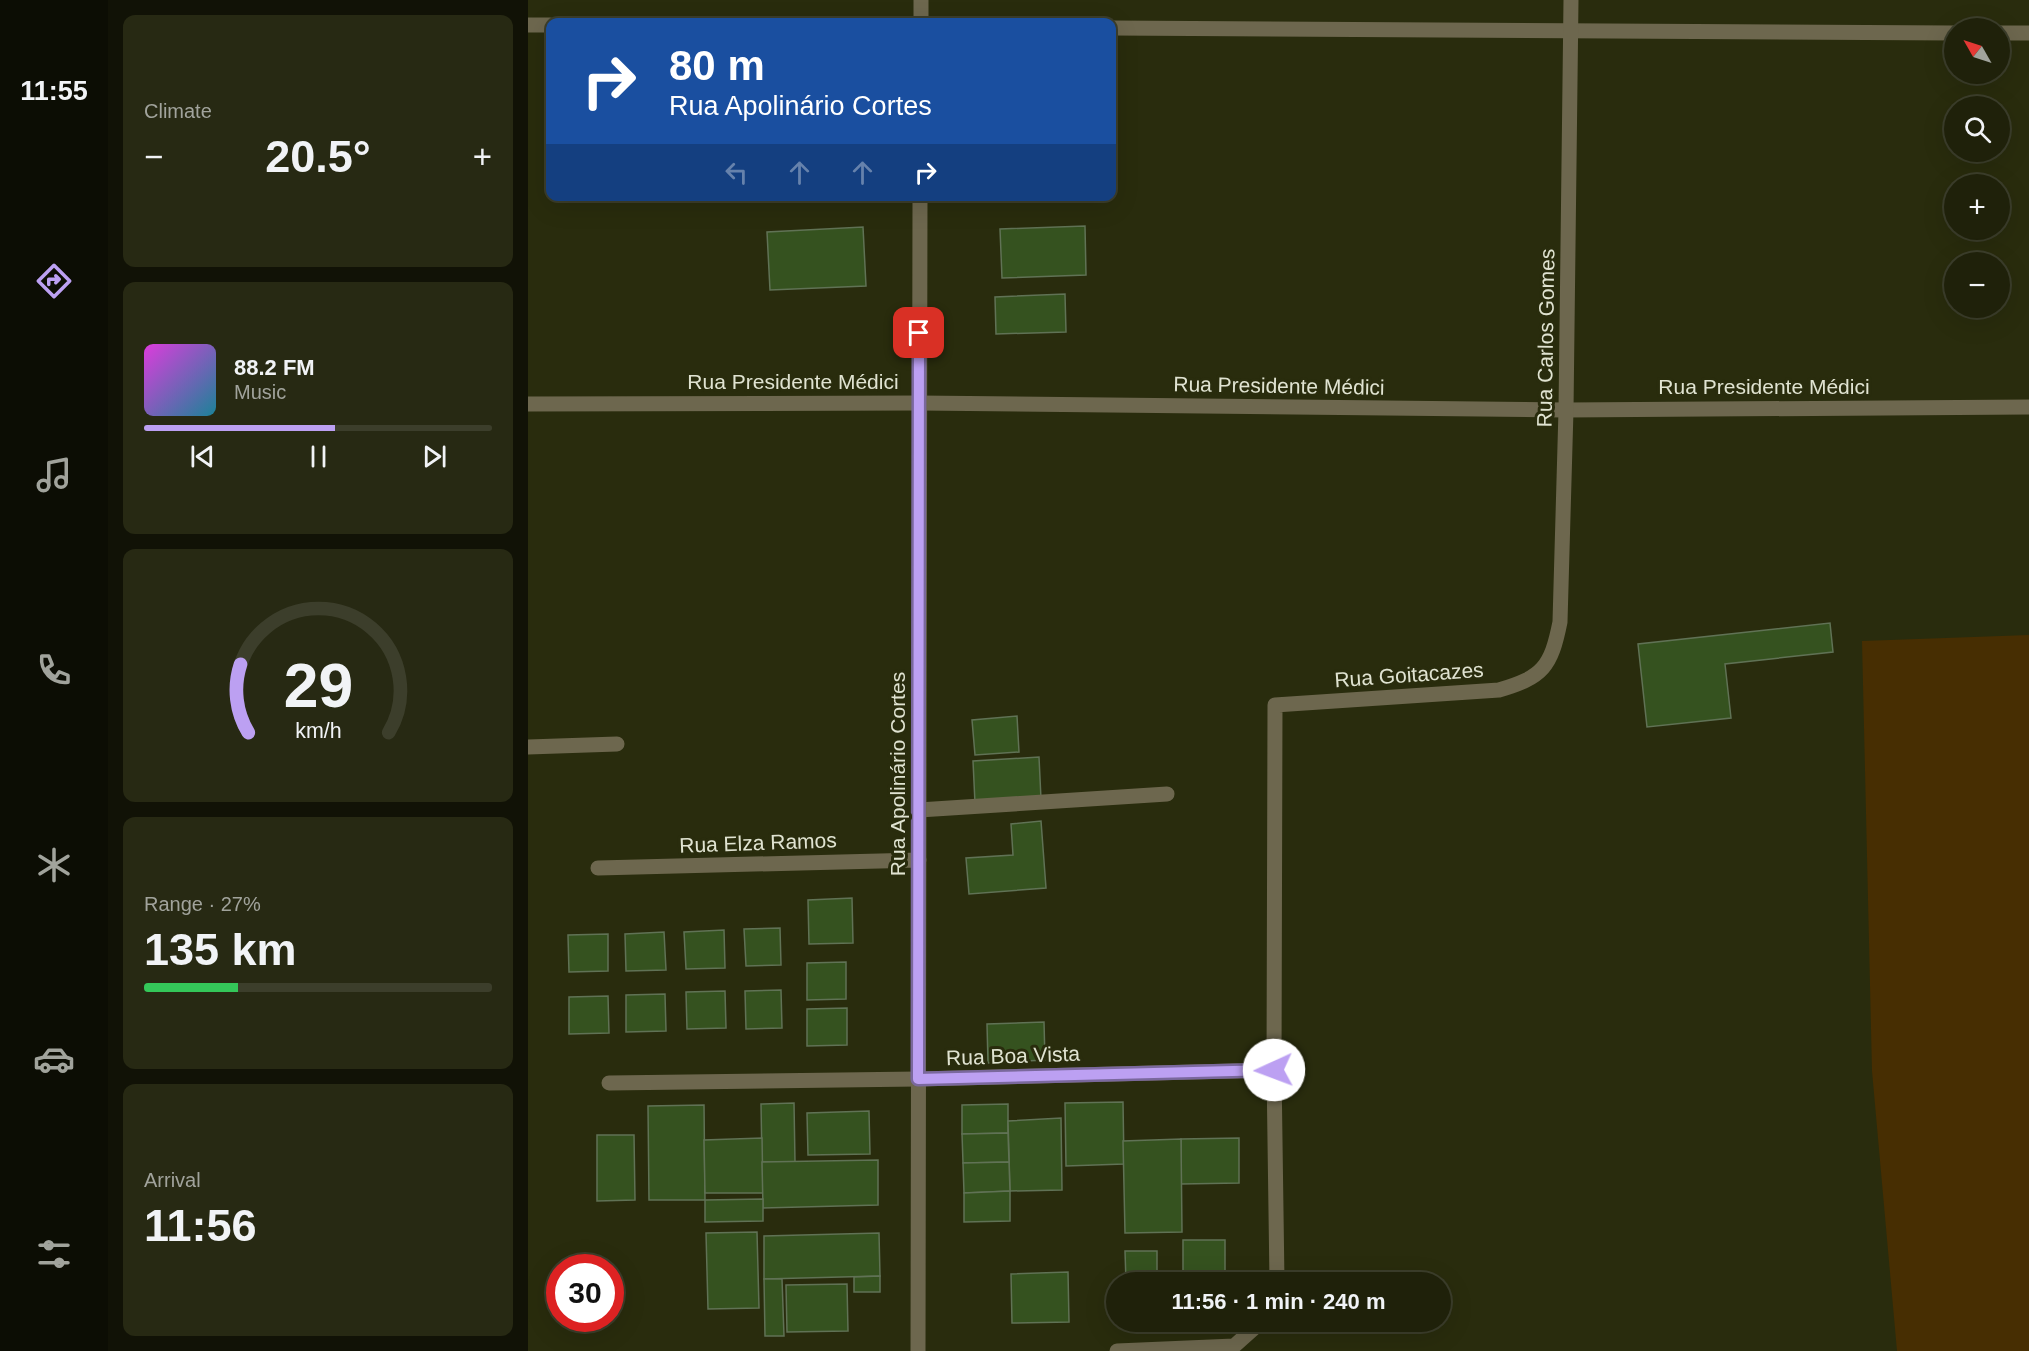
<!DOCTYPE html>
<html lang="en">
<head>
<meta charset="utf-8">
<style>
	body { margin:0; font-family:Arial,sans-serif; background:#272913; color:#f1f3f6; height:100vh; display:flex; flex-direction:column; font-size:22px; white-space:nowrap }
	* { box-sizing:border-box; margin:0 }
	p { font-size:20px; color:#a1a39c }
	.icon { flex:none; width:33px; height:33px; fill:none; stroke:currentColor; stroke-width:2; stroke-linecap:round; stroke-linejoin:round }
	.map { position:relative; flex:1; overflow:hidden }
	.sheet { display:flex; flex-direction:column; gap:15px; padding:15px; background:#111206; width:420px }
	.sheet>* { flex:none }
	.hud { position:absolute; left:18px; top:18px; width:570px; height:183px; border-radius:12px; box-shadow:0 6px 24px #0002,0 0 0 2px #3c3e2b; background:#1a4fa0; color:#fff; overflow:hidden }
	.needle { width:39px; rotate:309deg }
	.tools { position:absolute; left:1416px; top:18px; display:grid; gap:12px }
	.tools a { display:grid; place-items:center; width:66px; height:66px; border-radius:50%; background:#1f210a; box-shadow:0 6px 24px #0002,0 0 0 2px #3c3e2b; font-size:30px }
	.speed { position:absolute; left:18px; top:1254px; display:flex; gap:12px; font-size:30px; font-weight:700; text-align:center }
	.speed>* { display:grid; place-content:center; width:78px; height:78px; border-radius:50%; background:#1f210a; box-shadow:0 6px 24px #0002,0 0 0 2px #3c3e2b; line-height:1 }
	.speed .limit { border:9px solid #d22; background:#fff; color:#111 }
	.pin { position:absolute; display:grid; place-items:center; width:51px; height:51px; color:#fff; margin:-26px; border-radius:12px; box-shadow:0 3px 9px #0006 }
	.me { position:absolute; width:66px; margin:-33px; rotate:268deg; stroke-linejoin:round; filter:drop-shadow(0 0 4px #0008) }
	.turn { display:flex; align-items:center; gap:21px; height:126px; padding:0 24px; font-size:27px }
	.turn .icon { width:78px; height:78px; stroke-width:2.5 }
	.turn b { display:block; font-size:42px; line-height:51px }
	.lanes { display:flex; align-items:center; height:57px; padding:0 24px; background:#0003; justify-content:center; gap:30px; direction:ltr }
	.lanes .off { opacity:.35 }
	.big { font-size:45px; font-weight:700; line-height:1.1 }
	.sheet .card { flex:1; display:flex; flex-direction:column; justify-content:center; gap:9px; min-width:0; padding:0 21px; border-radius:12px; background:#272913 }
	.sheet .dial { align-items:center; gap:0 }
	.dial svg { height:156px; overflow:visible; fill:none; stroke:#3c3e2b; stroke-width:7; stroke-linecap:round; text-anchor:middle }
	.dial text { fill:#f1f3f6; stroke:none }
	.song { display:flex; align-items:center; gap:18px }
	.cover { width:72px; height:72px; border-radius:9px; background:linear-gradient(135deg,hsl(300 70% 55%),hsl(190 70% 35%)) }
	.played { height:6px; border-radius:3px; background:linear-gradient(90deg,#bca0f2 55%,#3c3e2b 55%) }
	.keys { display:flex; justify-content:space-around; direction:ltr }
	.heat { display:flex; justify-content:space-between; align-items:center; font-size:33px; direction:ltr }
	.charge { height:9px; border-radius:4px; background:linear-gradient(90deg,#34c759 27%,#3c3e2b 0) }
	.trip { position:absolute; left:578px; top:1272px; width:345px; height:60px; border-radius:30px; background:#1f210a; box-shadow:0 6px 24px #0002,0 0 0 2px #3c3e2b; font-weight:700; line-height:60px; text-align:center }
	main { display:flex; flex:1; min-height:0 }
	.menu { display:flex; flex-direction:column; width:108px; justify-content:space-around; align-items:center; background:#0c0d04; color:#a1a39c }
	.menu .icon { width:42px; height:42px }
	.menu .on { color:#bca0f2 }
	.menu b { font-size:27px; color:#f1f3f6 }
	.map>svg:first-child { display:block }
</style>
</head>
<body>
<main>
<nav class="menu">
<b>11:55</b>
<svg class="icon on" aria-label="directions" viewBox="0 0 24 24"><path d="M12 3l9 9-9 9-9-9zM9 14v-3h6M13 9l2 2-2 2"/></svg>
<svg class="icon" aria-label="music" viewBox="0 0 24 24"><path d="M9 18V5l10-2v13"/><circle cx="6" cy="18" r="3"/><circle cx="16" cy="16" r="3"/></svg>
<svg class="icon" aria-label="phone" viewBox="0 0 24 24"><path d="M5 4h4l2 5-3 2q2 4 5 5l2-3 5 2v4C11 20 4 13 5 4z"/></svg>
<svg class="icon" aria-label="climate" viewBox="0 0 24 24"><path d="M12 3v18M4 7l16 10M4 17L20 7"/></svg>
<svg class="icon" aria-label="car" viewBox="0 0 24 24"><path d="M5 17H2v-5l4-1 3-4h7l3 4 3 1v5h-3M9 17h6M6 11h13"/><circle cx="7" cy="17" r="2"/><circle cx="17" cy="17" r="2"/></svg>
<svg class="icon" aria-label="filters" viewBox="0 0 24 24"><path d="M4 7h16M4 17h16"/><circle cx="9" cy="7" r="2"/><circle cx="15" cy="17" r="2"/></svg>
</nav>
<section class="sheet">
<div class="card"><p>Climate</p>
<div class="heat"><a>−</a><b class="big">20.5°</b><a>+</a></div>
</div>
<div class="card">
<div class="song"><i class="cover"></i><div><b>88.2 FM</b><p>Music</p></div></div>
<div class="played"></div>
<div class="keys"><svg class="icon" aria-label="previous" viewBox="0 0 24 24"><path d="M18 5L8 12l10 7zM5 5v14"/></svg><svg class="icon" aria-label="pause" viewBox="0 0 24 24"><path d="M8 5v14M16 5v14"/></svg><svg class="icon" aria-label="next" viewBox="0 0 24 24"><path d="M6 5l10 7-10 7zM19 5v14"/></svg></div>
</div>
<div class="card dial"><svg viewBox="0 0 100 80">
<path d="M14 69A42 42 0 1 1 86 69"/>
<path d="M14 69A42 42 0 0 1 10 34" stroke="#bca0f2"/>
<text x="50" y="56" font-size="32" font-weight="700">29</text>
<text x="50" y="72" font-size="11">km/h</text>
</svg></div>
<div class="card"><p>Range · 27%</p><b class="big">135 km</b><div class="charge"></div></div>
<div class="card"><p>Arrival</p><b class="big">11:56</b></div>
</section>
<div class="map">
<svg width="1501" height="1351" viewBox="0 0 1501 1351">
	<rect width="100%" height="100%" fill="#292c0d"/>
	<path fill="#472e02" d="M 1501,635 L 1501,1351 L 1369,1351 L 1344,1071 L 1334,641 Z"/>
	<g fill="#35521f" stroke="#607255" stroke-width="1.5">
		<path d="M 557,226 L 558,275 L 474,278 L 472,229 Z"/>
		<path d="M 335,227 L 338,286 L 242,290 L 239,232 Z"/>
		<path d="M 537,294 L 538,332 L 468,334 L 467,297 Z"/>
		<path d="M 1302,623 L 1305,652 L 1197,664 L 1203,718 L 1119,727 L 1110,644 Z"/>
		<path d="M 489,716 L 491,752 L 447,755 L 444,720 Z"/>
		<path d="M 511,757 L 513,799 L 447,803 L 445,761 Z"/>
		<path d="M 513,821 L 518,888 L 441,894 L 438,858 L 485,855 L 483,824 Z"/>
		<path d="M 324,898 L 325,943 L 281,944 L 280,900 Z"/>
		<path d="M 252,928 L 253,965 L 218,966 L 216,929 Z"/>
		<path d="M 196,930 L 197,968 L 158,969 L 156,932 Z"/>
		<path d="M 136,932 L 138,970 L 98,971 L 97,934 Z"/>
		<path d="M 80,934 L 80,971 L 41,972 L 40,935 Z"/>
		<path d="M 318,962 L 318,999 L 279,1000 L 279,963 Z"/>
		<path d="M 253,990 L 254,1028 L 218,1029 L 217,991 Z"/>
		<path d="M 197,991 L 198,1028 L 159,1029 L 158,992 Z"/>
		<path d="M 137,994 L 138,1031 L 98,1032 L 98,995 Z"/>
		<path d="M 80,996 L 81,1033 L 41,1034 L 41,997 Z"/>
		<path d="M 319,1008 L 319,1045 L 279,1046 L 279,1009 Z"/>
		<path d="M 516,1022 L 517,1060 L 460,1063 L 459,1024 Z"/>
		<path d="M 595,1102 L 596,1164 L 538,1166 L 537,1103 Z"/>
		<path d="M 266,1103 L 267,1162 L 234,1162 L 233,1104 Z"/>
		<path d="M 480,1104 L 480,1133 L 434,1134 L 434,1105 Z"/>
		<path d="M 176,1105 L 177,1200 L 121,1200 L 120,1106 Z"/>
		<path d="M 341,1111 L 342,1154 L 280,1155 L 279,1113 Z"/>
		<path d="M 533,1118 L 534,1190 L 482,1191 L 480,1121 Z"/>
		<path d="M 480,1133 L 481,1162 L 435,1163 L 434,1134 Z"/>
		<path d="M 69,1135 L 106,1135 L 107,1200 L 69,1201 Z"/>
		<path d="M 234,1138 L 235,1193 L 177,1193 L 176,1140 Z"/>
		<path d="M 711,1138 L 711,1183 L 653,1184 L 653,1139 Z"/>
		<path d="M 653,1139 L 654,1232 L 597,1233 L 595,1141 Z"/>
		<path d="M 350,1160 L 350,1205 L 235,1208 L 234,1162 Z"/>
		<path d="M 481,1162 L 482,1191 L 436,1193 L 435,1163 Z"/>
		<path d="M 482,1191 L 482,1221 L 436,1222 L 436,1193 Z"/>
		<path d="M 235,1199 L 235,1221 L 177,1222 L 177,1200 Z"/>
		<path d="M 229,1232 L 231,1308 L 180,1309 L 178,1233 Z"/>
		<path d="M 351,1233 L 352,1276 L 236,1279 L 236,1236 Z"/>
		<rect x="655" y="1240" width="42" height="42"/>
		<path d="M 597,1251 L 629,1251 L 629,1282 L 598,1282 Z"/>
		<path d="M 540,1272 L 541,1322 L 484,1323 L 483,1274 Z"/>
		<path d="M 352,1276 L 352,1292 L 326,1292 L 326,1277 Z"/>
		<path d="M 236,1279 L 254,1279 L 256,1336 L 237,1336 Z"/>
		<path d="M 319,1284 L 320,1331 L 259,1332 L 258,1285 Z"/>
	</g>
	<g fill="none" stroke-linecap="round" stroke-linejoin="round">
		<g stroke="#6d674e" stroke-width="15">
			<path d="M 393,22 L 393,0"/>
			<path d="M 0,25 L 22,25"/>
			<path d="M 584,28 L 1426,33"/>
			<path d="M 1472,33 L 1501,33"/>
			<path d="M 0,404 L 391,403 L 1038,410 L 1501,407"/>
			<path d="M 0,747 L 89,744"/>
			<path d="M 391,810 L 639,794"/>
			<path d="M 70,868 L 391,860"/>
			<path d="M 81,1083 L 390,1079 L 746,1070"/>
			<path d="M 749,1282 L 746,1070 L 747,705 L 971,690 C 1015,677 1023,667 1032,622 L 1038,410 L 1043,0"/>
			<path d="M 390,1351 L 392,196"/>
			<path d="M 589,1351 L 706,1346 L 733,1322"/>
		</g>
	</g>
	<g fill="none" stroke-linecap="round" stroke-linejoin="round">
		<defs>
			<path id="route" d="M 391,333 L 390,1079 L 746,1070"/>
		</defs>
		<use href="#route" stroke="#7a689d" stroke-width="15"/>
		<use href="#route" stroke="#bca0f2" stroke-width="10"/>
	</g>
	<g text-anchor="middle" stroke-width="6" stroke-linejoin="round" paint-order="stroke">
		<g font-size="21" fill="#e0e3d1" stroke="#292c0d">
			<text transform="translate(1018 338) rotate(-89)" y="7">Rua Carlos Gomes</text>
			<text x="265" y="389">Rua Presidente Médici</text>
			<text transform="translate(751 386) rotate(1)" y="7">Rua Presidente Médici</text>
			<text x="1236" y="394">Rua Presidente Médici</text>
			<text transform="translate(881 675) rotate(-4)" y="7">Rua Goitacazes</text>
			<text transform="translate(370 774) rotate(-90)" y="7">Rua Apolinário Cortes</text>
			<text transform="translate(230 843) rotate(-2)" y="7">Rua Elza Ramos</text>
			<text transform="translate(485 1056) rotate(-2)" y="7">Rua Boa Vista</text>
		</g>
	</g>
</svg>
<div class="tools">
<a><svg class="needle" viewBox="-14 -14 28 28"><path d="M0-13l5 13h-10z" fill="#e53935"/><path d="M0 13l5-13h-10z" fill="#a1a39c"/></svg></a>
<a><svg class="icon" aria-label="search" viewBox="0 0 24 24"><circle cx="10" cy="10" r="6"/><path d="M15 15l6 6"/></svg></a>
<a>+</a>
<a>−</a>
</div>
<div class="speed"><div class="limit">30</div></div>
<div class="pin" style="left:391px;top:333px;background:#d93025"><svg class="icon" aria-label="arrive" viewBox="0 0 24 24"><path d="M6 21V4h12l-3 4 3 4H6"/></svg></div>
<svg class="me" style="left:746px;top:1070px" viewBox="-20 -20 40 40"><circle r="19" fill="#fff"/><path d="M0-13L10 11 0 6-10 11z" fill="#bca0f2"/></svg>
<div class="trip">11:56 · 1 min · 240 m</div>
<div class="hud">
<div class="turn"><svg class="icon" aria-label="right" viewBox="0 0 24 24"><path d="M7 20v-9h11M14 6l5 5-5 5"/></svg><div><b>80 m</b>Rua Apolinário Cortes</div></div>
<div class="lanes"><svg class="icon off" aria-label="left" viewBox="0 0 24 24"><path d="M17 20v-9H6M10 6l-5 5 5 5"/></svg><svg class="icon off" aria-label="ahead" viewBox="0 0 24 24"><path d="M12 20V5M6 11l6-6 6 6"/></svg><svg class="icon off" aria-label="ahead" viewBox="0 0 24 24"><path d="M12 20V5M6 11l6-6 6 6"/></svg><svg class="icon" aria-label="right" viewBox="0 0 24 24"><path d="M7 20v-9h11M14 6l5 5-5 5"/></svg></div>
</div>
</div>
</main>
</body>
</html>
